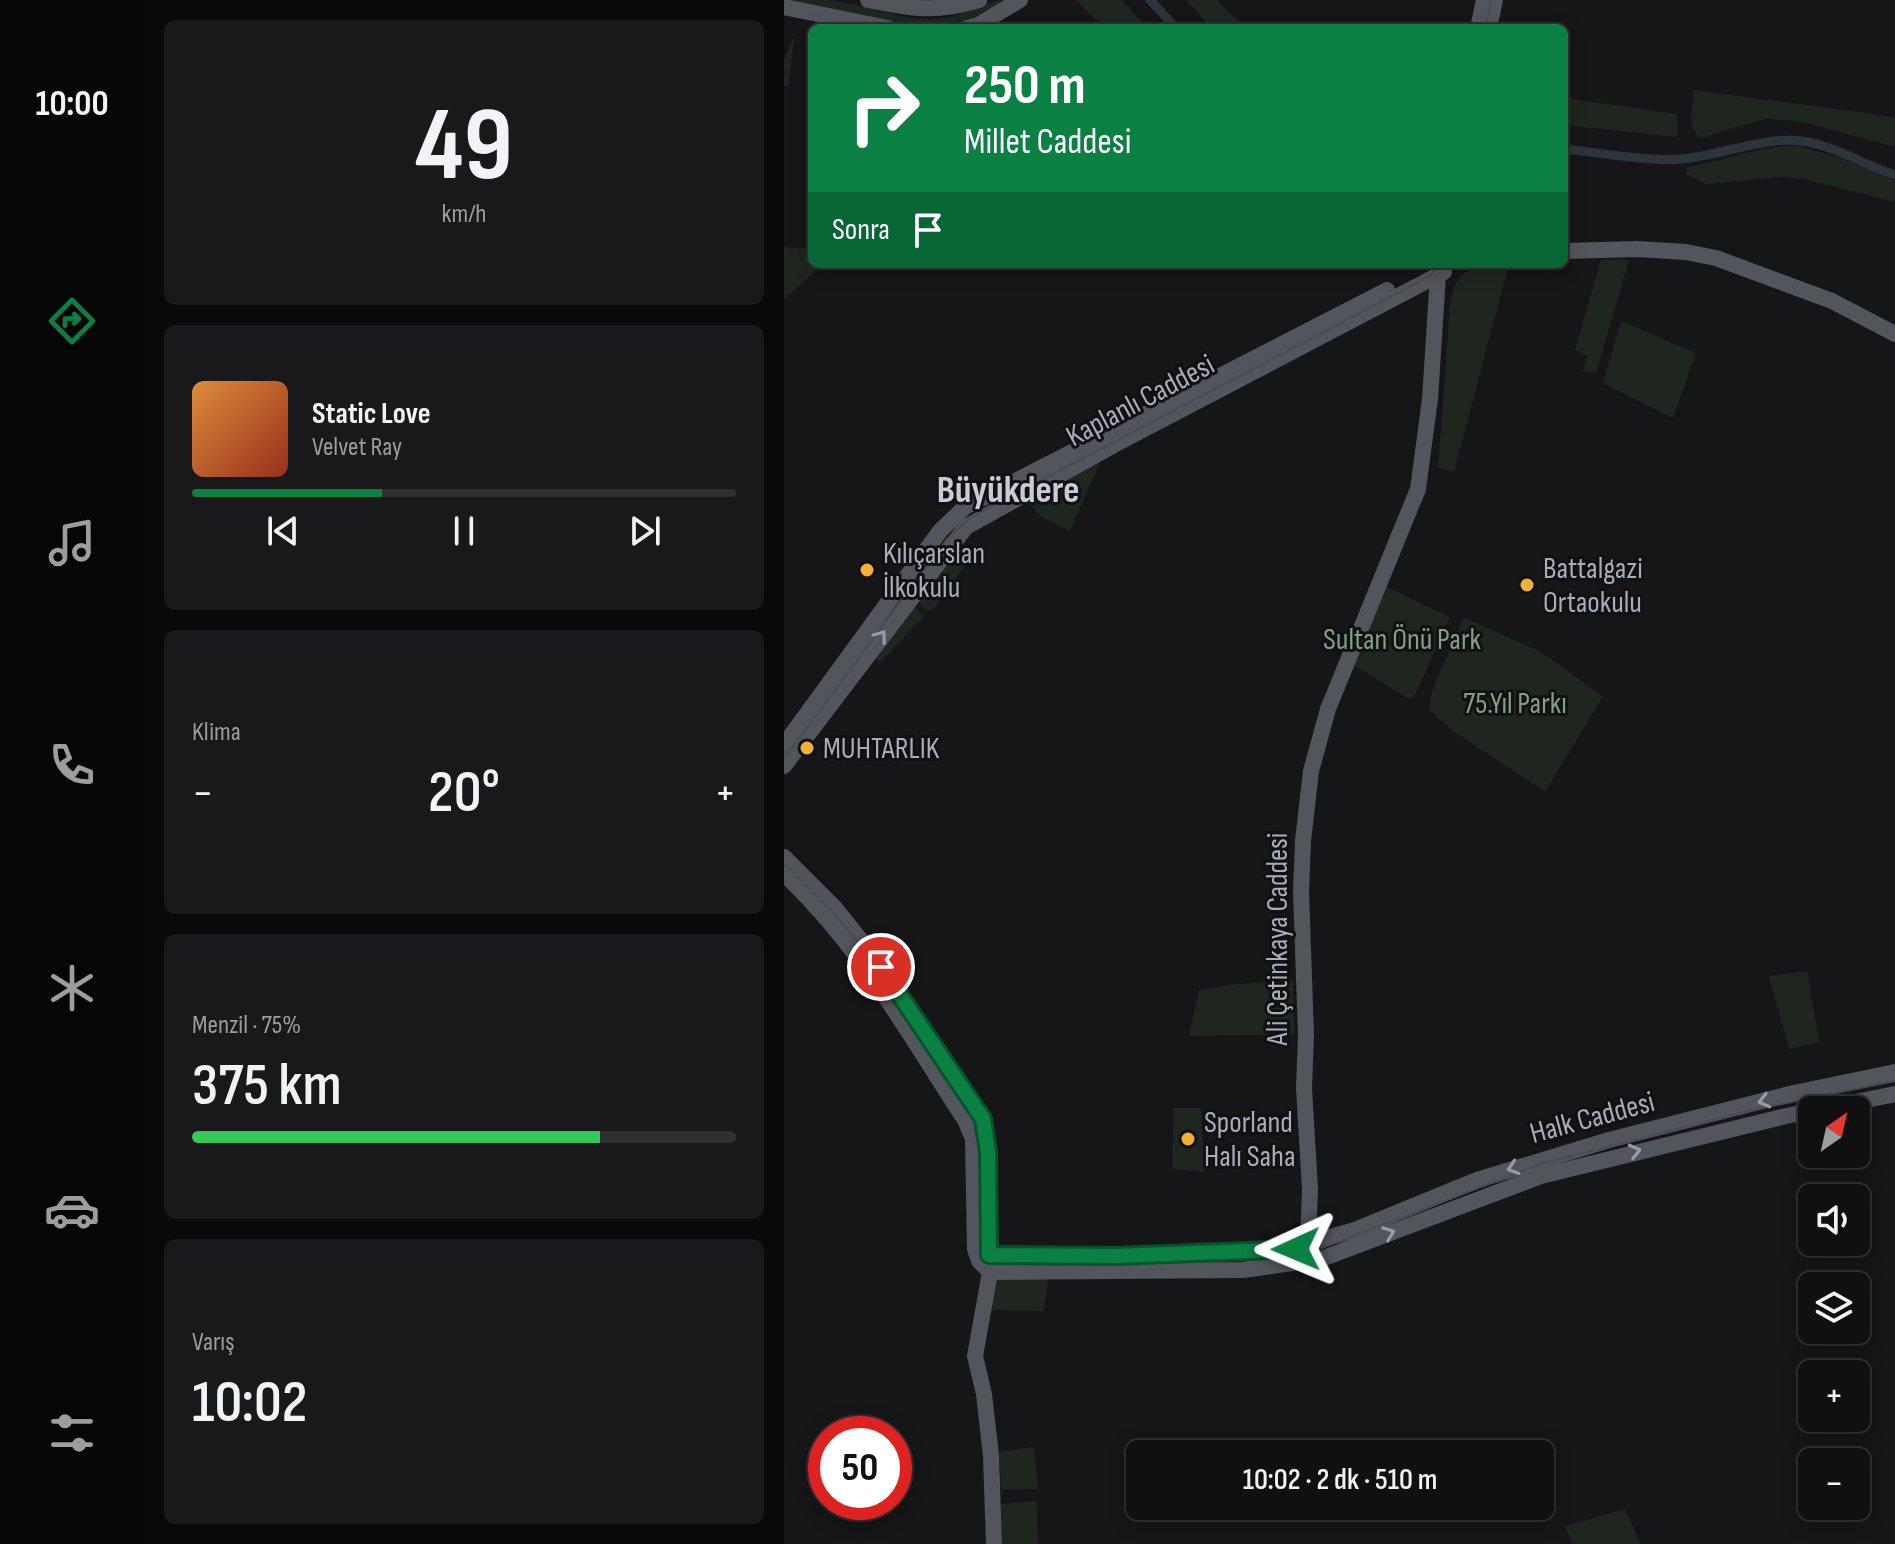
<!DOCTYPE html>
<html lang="tr">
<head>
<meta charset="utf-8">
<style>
	body { margin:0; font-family:"Sofia Sans Condensed",sans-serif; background:#19191b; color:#f1f3f6; height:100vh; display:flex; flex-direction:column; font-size:30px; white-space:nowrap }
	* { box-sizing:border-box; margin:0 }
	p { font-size:26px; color:#9c9d9f }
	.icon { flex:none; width:44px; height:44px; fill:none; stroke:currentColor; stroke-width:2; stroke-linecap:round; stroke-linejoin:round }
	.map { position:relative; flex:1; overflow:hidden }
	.panel { display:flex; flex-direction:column; gap:20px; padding:20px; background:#09090a; width:640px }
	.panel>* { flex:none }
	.top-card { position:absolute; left:24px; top:24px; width:760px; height:244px; border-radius:12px; box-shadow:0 4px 20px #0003,0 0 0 2px #303032; background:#0b8043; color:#fff; overflow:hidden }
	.needle { width:52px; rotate:34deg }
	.fabs { position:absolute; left:1014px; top:1096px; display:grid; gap:16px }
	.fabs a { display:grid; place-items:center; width:72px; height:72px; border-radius:12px; background:#101012; box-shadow:0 4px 20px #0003,0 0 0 2px #303032; font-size:40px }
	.speed { position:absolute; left:24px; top:1416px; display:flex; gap:16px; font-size:40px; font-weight:700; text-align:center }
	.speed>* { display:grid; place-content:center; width:104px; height:104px; border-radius:50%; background:#101012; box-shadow:0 4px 20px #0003,0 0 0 2px #303032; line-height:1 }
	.speed .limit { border:12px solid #d22; background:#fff; color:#111 }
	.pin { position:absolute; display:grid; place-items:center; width:68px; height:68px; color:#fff; margin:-34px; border:4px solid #fff; border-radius:50%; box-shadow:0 2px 8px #0007 }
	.me { position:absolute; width:88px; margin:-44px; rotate:269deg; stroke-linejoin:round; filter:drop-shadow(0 0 6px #0008) }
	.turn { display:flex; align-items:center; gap:28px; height:168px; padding:0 24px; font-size:36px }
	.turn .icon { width:104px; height:104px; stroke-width:2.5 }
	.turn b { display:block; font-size:56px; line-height:68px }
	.then { display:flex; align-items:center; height:76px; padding:0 24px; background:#0003; gap:16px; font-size:30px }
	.big { font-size:60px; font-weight:600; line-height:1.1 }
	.panel .tile { flex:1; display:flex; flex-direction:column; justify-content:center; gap:12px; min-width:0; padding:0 28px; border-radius:12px; background:#19191b }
	.panel .dial { align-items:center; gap:0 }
	.dial b { font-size:104px; line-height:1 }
	.song { display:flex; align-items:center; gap:24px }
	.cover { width:96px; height:96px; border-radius:12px; background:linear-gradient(135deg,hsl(30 70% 55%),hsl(10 70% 35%)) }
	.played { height:8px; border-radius:4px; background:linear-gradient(90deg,#0b8043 35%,#303032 35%) }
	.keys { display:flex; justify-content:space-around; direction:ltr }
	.heat { display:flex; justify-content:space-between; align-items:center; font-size:44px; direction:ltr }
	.charge { height:12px; border-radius:6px; background:linear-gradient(90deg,#34c759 75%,#303032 0) }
	.trip { position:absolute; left:342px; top:1440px; width:428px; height:80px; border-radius:12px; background:#101012; box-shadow:0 4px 20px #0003,0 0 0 2px #303032; font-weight:600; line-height:80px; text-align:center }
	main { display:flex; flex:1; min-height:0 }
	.tabs { display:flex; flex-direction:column; width:144px; justify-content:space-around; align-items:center; background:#060607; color:#9c9d9f }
	.tabs .icon { width:56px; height:56px }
	.tabs .on { color:#0b8043 }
	.tabs b { font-size:36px; color:#f1f3f6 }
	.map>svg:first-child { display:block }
</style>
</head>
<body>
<main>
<nav class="tabs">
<b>10:00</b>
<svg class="icon on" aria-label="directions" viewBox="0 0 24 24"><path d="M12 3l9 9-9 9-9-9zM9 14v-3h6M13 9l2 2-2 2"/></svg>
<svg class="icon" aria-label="music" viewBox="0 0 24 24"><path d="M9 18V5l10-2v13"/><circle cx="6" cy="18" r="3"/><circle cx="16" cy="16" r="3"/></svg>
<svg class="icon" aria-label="phone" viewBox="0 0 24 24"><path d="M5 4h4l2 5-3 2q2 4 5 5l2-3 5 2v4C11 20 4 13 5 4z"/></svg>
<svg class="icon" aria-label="climate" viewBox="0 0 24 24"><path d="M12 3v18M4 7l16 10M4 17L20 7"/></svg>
<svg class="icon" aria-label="car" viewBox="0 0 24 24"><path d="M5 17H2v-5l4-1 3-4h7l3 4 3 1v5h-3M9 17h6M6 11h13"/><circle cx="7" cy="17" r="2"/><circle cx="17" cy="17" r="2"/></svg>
<svg class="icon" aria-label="filters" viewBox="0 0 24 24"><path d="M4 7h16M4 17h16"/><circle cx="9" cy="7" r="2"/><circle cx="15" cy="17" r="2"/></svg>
</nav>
<section class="panel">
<div class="tile dial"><b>49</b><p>km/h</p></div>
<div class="tile">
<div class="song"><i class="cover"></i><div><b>Static Love</b><p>Velvet Ray</p></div></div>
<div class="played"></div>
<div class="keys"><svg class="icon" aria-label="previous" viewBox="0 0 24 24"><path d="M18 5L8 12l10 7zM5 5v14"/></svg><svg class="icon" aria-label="pause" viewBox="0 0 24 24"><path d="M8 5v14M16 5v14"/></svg><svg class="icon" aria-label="next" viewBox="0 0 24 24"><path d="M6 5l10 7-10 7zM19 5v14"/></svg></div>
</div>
<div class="tile"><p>Klima</p>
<div class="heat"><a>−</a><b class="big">20°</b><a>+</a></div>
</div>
<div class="tile"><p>Menzil · 75%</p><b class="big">375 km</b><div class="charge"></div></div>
<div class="tile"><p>Varış</p><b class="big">10:02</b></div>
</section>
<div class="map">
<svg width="1111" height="1544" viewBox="0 0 1111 1544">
	<rect width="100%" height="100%" fill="#161618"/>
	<g fill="#1e261f">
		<path d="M 6,0 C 19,0 31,0 44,0 C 78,3 112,19 147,19 C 178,19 197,0 224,0 C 193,20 163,27 127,25 Z"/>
		<path d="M 292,0 L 338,0 L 364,28 L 320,28 Z"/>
		<path d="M 402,0 L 433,0 L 461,28 L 428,28 Z"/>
		<path d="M 8,39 L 10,39 L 5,86 L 0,86 L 0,61 Z"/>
		<path d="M 910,90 L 1111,117 L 1111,147 L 1023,123 L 984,118 L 916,138 C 903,126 908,106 910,90 Z"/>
		<path d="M 780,95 L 789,99 L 893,114 L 893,137 L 780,125 Z"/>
		<path d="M 1014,146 L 1054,157 L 1111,181 L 1111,202 L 1020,179 L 998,177 L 921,184 L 902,174 L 903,167 C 941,161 976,145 1014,146 Z"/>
		<path d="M 0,247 L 28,249 L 28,264 L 35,264 L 34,269 L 0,299 Z"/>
		<path d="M 817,259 L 845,260 L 812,374 L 799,371 L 803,356 L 791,350 Z"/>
		<path d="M 705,264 L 725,264 L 670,472 L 654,468 L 666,306 C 671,277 675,271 705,264 Z"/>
		<path d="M 837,321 L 912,353 L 889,418 L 819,383 Z"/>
		<path d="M 317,460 L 286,531 L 258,517 L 240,499 Z"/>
		<path d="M 169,548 L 185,560 L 148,611 L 139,609 L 134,598 Z"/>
		<path d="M 603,587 L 666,617 L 630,697 L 625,699 L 568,664 Z"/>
		<path d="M 130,606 L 140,616 L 96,663 L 91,657 Z"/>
		<path d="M 680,617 L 757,652 L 819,696 L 761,792 L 669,731 L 645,710 L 649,688 Z"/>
		<path d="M 1023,971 L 1035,1042 L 1005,1049 L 985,976 Z"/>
		<path d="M 509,980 L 511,1034 L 405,1036 L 415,990 L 443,985 Z"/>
		<path d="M 389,1108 L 417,1108 L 421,1172 L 388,1169 Z"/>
		<path d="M 265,1271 L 260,1311 L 200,1310 L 206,1272 Z"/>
		<path d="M 250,1447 L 254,1489 L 217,1490 L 215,1452 Z"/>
		<path d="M 253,1501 L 254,1544 L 218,1544 L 217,1504 Z"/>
		<path d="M 841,1509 L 856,1544 L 788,1544 L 781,1526 Z"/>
	</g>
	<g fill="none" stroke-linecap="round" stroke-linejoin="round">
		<g stroke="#2c353c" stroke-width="9">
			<path d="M 366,0 L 392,28"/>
			<path d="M 780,149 C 813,152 865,162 897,159 C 938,156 983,134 1024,142 C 1055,148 1082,166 1111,175"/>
		</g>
		<g stroke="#53555c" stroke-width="16">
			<path d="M 84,0 C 128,9 151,13 195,0"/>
			<path d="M 0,7 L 104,28"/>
			<path d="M 183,28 L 194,25 L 236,0"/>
			<path d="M 694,28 L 700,0"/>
			<path d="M 705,28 L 711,0"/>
			<path d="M 780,251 L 853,249 L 902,252 L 932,258 L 1048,301 L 1111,334"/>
			<path d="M 0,745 L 156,531 L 181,507 L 603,290"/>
			<path d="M 0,766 L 182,527 L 330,445 L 660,272"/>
			<path d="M 0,857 L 51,908 L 83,948 L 199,1119 L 204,1152 L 206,1272 L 191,1356 L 200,1394 L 207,1456 L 210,1544"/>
			<path d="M 0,874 C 78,948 123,1032 181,1120 L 189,1139 L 191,1249 L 195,1261 L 206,1272"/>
			<path d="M 524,1241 L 526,1189 L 520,1088 L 522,1035 L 517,891 L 519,841 L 527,771 L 544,709 L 634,489 L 646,399 L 654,275 L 652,264"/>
			<path d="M 528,1242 L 571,1230 L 693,1180 L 825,1140 L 1010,1093 L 1111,1072"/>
			<path d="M 205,1255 L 332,1256 L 512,1249"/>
			<path d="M 532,1261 L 757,1176 L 1002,1116 L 1111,1094"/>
			<path d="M 206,1272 L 459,1270 L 516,1262"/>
		</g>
		<g stroke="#4a4c52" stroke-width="2">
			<path d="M 701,28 L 707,0"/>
			<path d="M 0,759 L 163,539 L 187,517 L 631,284 L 648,274 L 655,264"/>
			<path d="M 0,863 L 48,911 L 71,939 L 191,1117 L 197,1139 L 202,1232 C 211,1250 223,1257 243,1261 L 478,1258 L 535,1249 L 757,1164 L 963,1111 L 1111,1081"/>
		</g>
	</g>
	<defs><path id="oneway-chevron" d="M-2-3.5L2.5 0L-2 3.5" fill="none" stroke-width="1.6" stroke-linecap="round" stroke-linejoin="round" transform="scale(2)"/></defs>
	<g stroke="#979ba6">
		<use href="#oneway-chevron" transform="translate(97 636) rotate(-53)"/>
		<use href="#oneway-chevron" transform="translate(980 1101) rotate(166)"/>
		<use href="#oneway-chevron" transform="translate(851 1151) rotate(-14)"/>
		<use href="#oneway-chevron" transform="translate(729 1168) rotate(162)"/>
		<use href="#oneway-chevron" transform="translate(605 1233) rotate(-21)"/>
	</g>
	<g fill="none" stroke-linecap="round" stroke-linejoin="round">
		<defs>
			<path id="route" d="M 97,967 L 199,1119 L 204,1152 L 205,1255 L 332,1256 L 512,1249"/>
		</defs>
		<use href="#route" stroke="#07532c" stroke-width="20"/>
		<use href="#route" stroke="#0b8043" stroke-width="14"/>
	</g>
	<g fill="#f2b134" stroke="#111113" stroke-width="3">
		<circle cx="83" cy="570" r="8"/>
		<circle cx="743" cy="585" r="8"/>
		<circle cx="23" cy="748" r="8"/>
		<circle cx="404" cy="1139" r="8"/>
	</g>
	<g text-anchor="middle" stroke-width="6" stroke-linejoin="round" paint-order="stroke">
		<g font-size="30" fill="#a8adb8" stroke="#111113">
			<text transform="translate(356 400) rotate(-28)" y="10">Kaplanlı Caddesi</text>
			<text transform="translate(493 939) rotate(-90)" y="10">Ali Çetinkaya Caddesi</text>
			<text transform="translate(808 1117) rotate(-15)" y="10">Halk Caddesi</text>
		</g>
		<g font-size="30" fill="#a8adb8" stroke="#111113" text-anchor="start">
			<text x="99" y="563">Kılıçarslan<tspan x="99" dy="34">İlkokulu</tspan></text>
			<text x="759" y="578">Battalgazi<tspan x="759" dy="34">Ortaokulu</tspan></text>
			<text x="39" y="758">MUHTARLIK</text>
			<text x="420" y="1132">Sporland<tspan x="420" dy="34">Halı Saha</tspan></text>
		</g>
		<g font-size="30" fill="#7fa381" stroke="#111113">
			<text x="618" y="649">Sultan Önü Park</text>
			<text x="731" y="713">75.Yıl Parkı</text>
		</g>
		<g font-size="38" font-weight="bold" fill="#c9ccd4" stroke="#111113">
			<text x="224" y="502">Büyükdere</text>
		</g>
	</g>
</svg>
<div class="fabs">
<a><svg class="needle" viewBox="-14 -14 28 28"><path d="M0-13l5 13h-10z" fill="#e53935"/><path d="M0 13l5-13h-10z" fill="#9c9d9f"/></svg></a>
<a><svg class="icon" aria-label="sound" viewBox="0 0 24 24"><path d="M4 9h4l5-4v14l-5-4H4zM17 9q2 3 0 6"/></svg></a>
<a><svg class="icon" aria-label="layers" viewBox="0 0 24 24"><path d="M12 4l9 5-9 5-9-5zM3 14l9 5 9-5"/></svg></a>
<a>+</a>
<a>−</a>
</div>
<div class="speed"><div class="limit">50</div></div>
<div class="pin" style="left:97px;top:967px;background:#d93025"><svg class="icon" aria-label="arrive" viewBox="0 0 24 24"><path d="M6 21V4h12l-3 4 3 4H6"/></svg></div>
<svg class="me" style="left:512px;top:1249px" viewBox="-20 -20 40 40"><path d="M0-17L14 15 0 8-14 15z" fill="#0b8043" stroke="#fff" stroke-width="4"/></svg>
<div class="trip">10:02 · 2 dk · 510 m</div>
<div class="top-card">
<div class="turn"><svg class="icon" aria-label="right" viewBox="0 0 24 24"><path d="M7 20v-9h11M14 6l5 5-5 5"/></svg><div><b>250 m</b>Millet Caddesi</div></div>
<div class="then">Sonra<svg class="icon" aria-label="arrive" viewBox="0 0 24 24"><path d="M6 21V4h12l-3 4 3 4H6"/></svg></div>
</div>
</div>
</main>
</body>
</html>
